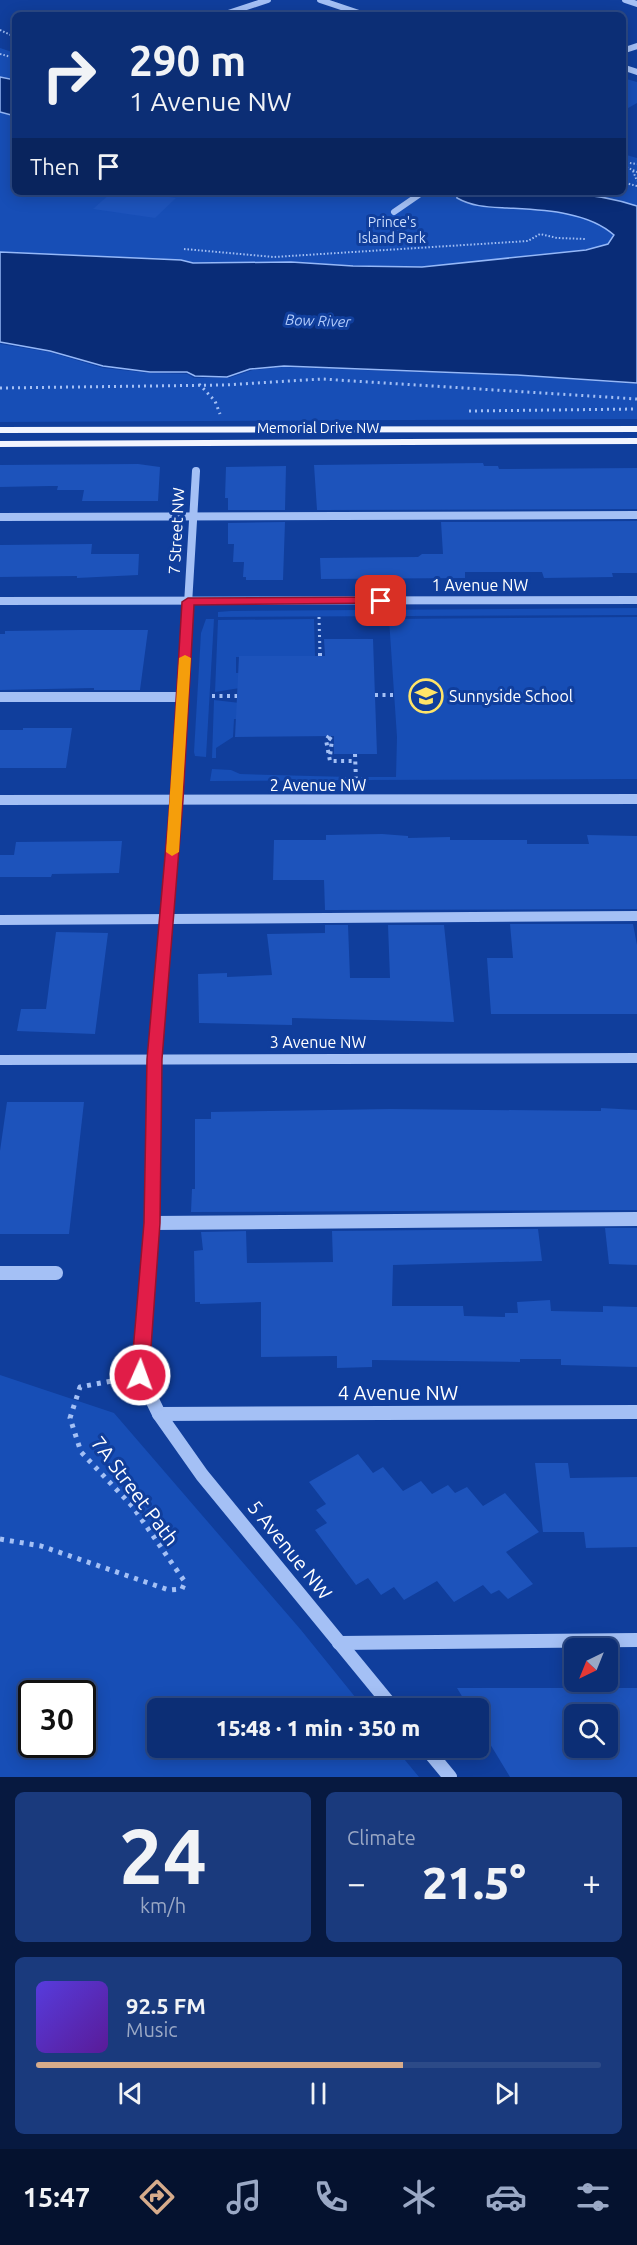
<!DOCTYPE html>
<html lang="en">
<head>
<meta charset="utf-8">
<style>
	body { margin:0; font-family:Ubuntu,sans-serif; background:#1a3a7d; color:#f1f3f6; height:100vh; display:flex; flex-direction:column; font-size:22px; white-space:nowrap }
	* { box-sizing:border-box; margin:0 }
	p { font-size:20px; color:#9aa8c5 }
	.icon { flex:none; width:33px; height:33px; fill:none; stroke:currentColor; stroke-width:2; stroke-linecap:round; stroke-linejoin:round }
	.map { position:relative; height:1777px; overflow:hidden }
	.details { display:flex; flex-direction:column; gap:15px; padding:15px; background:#071940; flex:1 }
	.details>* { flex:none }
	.hud { position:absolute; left:12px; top:12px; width:614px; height:183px; border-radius:9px; box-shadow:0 3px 15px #0003,0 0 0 2px #2c4a87; background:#0c2e75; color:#f1f3f6; overflow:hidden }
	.needle { width:39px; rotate:223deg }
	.controls { position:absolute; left:564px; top:1638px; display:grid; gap:12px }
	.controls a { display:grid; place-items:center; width:54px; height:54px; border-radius:9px; background:#0c2e75; box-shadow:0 3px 15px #0003,0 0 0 2px #2c4a87; font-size:30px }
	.speed { position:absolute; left:18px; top:1680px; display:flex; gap:12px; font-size:30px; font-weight:700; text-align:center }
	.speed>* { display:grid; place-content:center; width:78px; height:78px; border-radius:50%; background:#0c2e75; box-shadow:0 3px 15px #0003,0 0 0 2px #2c4a87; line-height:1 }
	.speed .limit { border:3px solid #111; border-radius:9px; background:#fff; color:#111 }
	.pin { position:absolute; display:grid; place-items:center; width:51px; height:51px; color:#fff; margin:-26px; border-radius:12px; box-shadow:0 3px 9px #0006 }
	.me { position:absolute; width:66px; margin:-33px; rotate:2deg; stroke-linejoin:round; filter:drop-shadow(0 0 4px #0008) }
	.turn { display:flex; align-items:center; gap:21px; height:126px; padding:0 18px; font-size:27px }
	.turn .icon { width:78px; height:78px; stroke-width:2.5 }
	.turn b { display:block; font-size:42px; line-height:51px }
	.then { display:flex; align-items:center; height:57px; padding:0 18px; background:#0003; gap:12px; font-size:22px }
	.big { font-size:45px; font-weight:800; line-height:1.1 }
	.details .card { flex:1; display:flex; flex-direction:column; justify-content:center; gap:9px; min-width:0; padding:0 21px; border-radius:9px; background:#1a3a7d }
	.details .dial { align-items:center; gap:0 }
	.dial b { font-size:78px; line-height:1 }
	.song { display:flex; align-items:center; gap:18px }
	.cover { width:72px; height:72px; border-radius:9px; background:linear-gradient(135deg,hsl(250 70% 55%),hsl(270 70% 35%)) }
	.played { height:6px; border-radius:3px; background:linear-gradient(90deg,#d6ab8b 65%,#2c4a87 65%) }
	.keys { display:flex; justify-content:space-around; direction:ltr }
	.heat { display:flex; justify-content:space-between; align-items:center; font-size:33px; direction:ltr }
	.details .tiles { flex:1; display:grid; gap:15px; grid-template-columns:1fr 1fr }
	.card:last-child { grid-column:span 2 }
	.trip { position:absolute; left:147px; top:1698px; width:342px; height:60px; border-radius:9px; background:#0c2e75; box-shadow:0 3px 15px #0003,0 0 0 2px #2c4a87; font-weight:800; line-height:60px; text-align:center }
	.tab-bar { display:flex; height:96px; justify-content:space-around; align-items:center; background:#05122f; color:#9aa8c5 }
	.tab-bar .icon { width:42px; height:42px }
	.tab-bar .active { color:#d6ab8b }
	.tab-bar b { font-size:27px; color:#f1f3f6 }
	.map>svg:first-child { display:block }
</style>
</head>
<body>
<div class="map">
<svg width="637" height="1777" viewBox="0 0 637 1777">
	<rect width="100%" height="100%" fill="#103e9c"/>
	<g fill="#174eb6" fill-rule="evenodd">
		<path d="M 0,48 L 15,53 L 15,80 L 0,77 Z"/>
		<path d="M 623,78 L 637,82 L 637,103 L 623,111 Z"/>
		<path d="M 0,111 L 15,116 L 15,192 L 456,192 L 555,209 L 586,218 L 617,232 L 615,243 L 598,251 L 420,269 L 192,266 L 0,254 Z"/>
		<path d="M 623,154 L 637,158 L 637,206 L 590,195 L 555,192 L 622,192 Z"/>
		<path d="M 0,344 L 49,352 L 103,368 L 149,373 L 187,374 L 194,378 L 229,378 L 253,370 L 283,367 L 523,376 L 637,384 L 637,419 L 0,422 Z"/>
		<path d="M 637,608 L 637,615 L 218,617 L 218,612 L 231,611 Z"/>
		<path d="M 637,617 L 637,779 L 361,780 L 361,777 L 396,777 L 397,737 L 389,619 Z"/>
		<path d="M 206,619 L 214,619 L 206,757 L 195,756 L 194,752 L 201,633 Z"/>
		<path d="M 314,619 L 315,656 L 236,657 L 236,673 L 241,673 L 240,688 L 215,692 L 218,620 Z"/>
		<path d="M 214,700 L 240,703 L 240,719 L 234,719 L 233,737 L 216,748 L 216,758 L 212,758 Z"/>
		<path d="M 212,769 L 231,770 L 240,774 L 349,777 L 349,780 L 210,781 Z"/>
		<path d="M 0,1375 L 114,1413 L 301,1630 L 364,1708 L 158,1708 L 158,1748 L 395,1748 L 419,1777 L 0,1777 ZM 32,1694 L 82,1694 L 82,1744 L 32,1744 Z"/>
	</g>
	<g fill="#092c77" stroke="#95b8f8" stroke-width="1.5">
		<path d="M 0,77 L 15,80 L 15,116 L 0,112 Z"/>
		<path d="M 456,192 C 515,192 581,187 637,206 L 637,383 L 517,375 L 284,366 L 250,369 L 227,377 L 195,376 L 187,372 L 150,372 L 103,366 L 50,351 L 0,342 L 0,252 L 181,260 L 193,263 L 291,262 L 353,266 L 422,267 L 586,250 L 608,244 L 614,235 C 587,211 542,210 507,208 C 489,207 473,207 457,198 Z"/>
	</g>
	<g fill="#1d53bb" fill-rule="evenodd">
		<path d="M 112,192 L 138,192 L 176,198 L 155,218 L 93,209 Z"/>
		<path d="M 483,463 L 484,466 L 498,466 L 499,469 L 637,468 L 637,509 L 317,510 L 314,465 Z"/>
		<path d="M 138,464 L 160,467 L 158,501 L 82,501 L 84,490 L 57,490 L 58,486 L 50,486 L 0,487 L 0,465 Z"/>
		<path d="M 286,466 L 285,510 L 228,510 L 228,498 L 225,498 L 226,467 Z"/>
		<path d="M 637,521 L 637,573 L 612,573 L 613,577 L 544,578 L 542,572 L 465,572 L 465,578 L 321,579 L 320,558 L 418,557 L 422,554 L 443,554 L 441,522 Z"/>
		<path d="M 285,522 L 283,580 L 246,580 L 246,577 L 243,577 L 244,562 L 233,562 L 234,544 L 228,544 L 228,523 Z"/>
		<path d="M 92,544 L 91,554 L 139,554 L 138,575 L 77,578 L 77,576 L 0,577 L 0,545 Z"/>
		<path d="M 80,630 L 148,630 L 140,690 L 94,690 L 94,688 L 0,690 L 0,634 L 5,634 L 5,631 Z"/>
		<path d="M 324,639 L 373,639 L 377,754 L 334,754 L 334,736 L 235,737 L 239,656 L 325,656 Z"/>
		<path d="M 23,728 L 72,728 L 66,768 L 0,768 L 0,730 L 23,730 Z"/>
		<path d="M 382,834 L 408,836 L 408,838 L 450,837 L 450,840 L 527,840 L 527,844 L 589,844 L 587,835 L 637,836 L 637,909 L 325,910 L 324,880 L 273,880 L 274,840 L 326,840 L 326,835 Z"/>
		<path d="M 122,841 L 119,873 L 52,874 L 51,877 L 0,877 L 0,855 L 14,855 L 16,842 Z"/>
		<path d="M 510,924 L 633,924 L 637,945 L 637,1014 L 491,1014 L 487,958 L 513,958 Z"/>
		<path d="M 325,925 L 348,925 L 350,978 L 390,978 L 388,925 L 444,925 L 454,1022 L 292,1018 L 292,1025 L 199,1023 L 198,974 L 227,973 L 227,977 L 272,975 L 267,934 L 325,933 Z"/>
		<path d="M 56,932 L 108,933 L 95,1034 L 17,1031 L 21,1009 L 46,1009 Z"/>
		<path d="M 7,1102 L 84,1102 L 69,1234 L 0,1234 L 0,1151 Z"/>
		<path d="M 601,1108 L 637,1110 L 637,1210 L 191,1212 L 192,1189 L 195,1189 L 195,1119 L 211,1119 L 211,1112 L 390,1109 L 601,1111 Z"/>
		<path d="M 605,1228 L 637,1228 L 637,1265 L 609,1264 Z"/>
		<path d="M 538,1229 L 542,1261 L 393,1265 L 392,1306 L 463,1306 L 464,1316 L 505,1317 L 505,1313 L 518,1313 L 517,1302 L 550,1300 L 551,1311 L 603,1312 L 603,1306 L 637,1307 L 637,1367 L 561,1365 L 561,1359 L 520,1359 L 520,1362 L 372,1360 L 372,1367 L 337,1368 L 337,1356 L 261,1357 L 261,1302 L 200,1304 L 200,1302 L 195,1302 L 194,1251 L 203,1250 L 201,1232 L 246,1231 L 247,1263 L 333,1262 L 332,1231 Z"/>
		<path d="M 358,1454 L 373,1473 L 383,1467 L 403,1491 L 421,1481 L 432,1494 L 448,1485 L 455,1493 L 467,1487 L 483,1506 L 505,1493 L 539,1532 L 506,1552 L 533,1584 L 508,1599 L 499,1590 L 491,1594 L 483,1585 L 454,1602 L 437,1581 L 404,1600 L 394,1587 L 381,1595 L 368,1578 L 356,1585 L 315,1530 L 327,1523 L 316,1510 L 326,1504 L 309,1482 Z"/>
		<path d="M 535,1463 L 568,1463 L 570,1478 L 637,1477 L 637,1547 L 586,1548 L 584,1532 L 543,1532 Z"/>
		<path d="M 457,1688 L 637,1688 L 637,1777 L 510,1777 L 478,1724 L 478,1708 L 469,1708 ZM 574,1714 L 608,1714 L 608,1748 L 574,1748 Z"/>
	</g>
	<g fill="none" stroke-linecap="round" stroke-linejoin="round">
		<g stroke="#a4c0f5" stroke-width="2" stroke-dasharray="1.5 2" stroke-linecap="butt">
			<path d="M 0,30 L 15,37"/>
			<path d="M 0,54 L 15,58"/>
			<path d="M 623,162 L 624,166 L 637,172"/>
			<path d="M 623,162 L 637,164"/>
			<path d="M 633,171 L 637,181"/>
			<path d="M 622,182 L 637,186"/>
			<path d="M 184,249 L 274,257 L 528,241 L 540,234 L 557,238 L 585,239"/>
		</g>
		<g stroke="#a4c0f5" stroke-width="3" stroke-dasharray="2 4" stroke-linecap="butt">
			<path d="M 199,384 L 215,401 L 220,414"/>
			<path d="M 0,388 L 224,385 L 322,379 L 637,399"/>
			<path d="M 469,411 L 637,409"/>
			<path d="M 319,617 L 320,654"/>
		</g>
		<g stroke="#a4c0f5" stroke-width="4" stroke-dasharray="3 4.5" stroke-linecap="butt">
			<path d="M 320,653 L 320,656"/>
			<path d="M 375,695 L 395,695"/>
			<path d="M 212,696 L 237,696"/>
			<path d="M 329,736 L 326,740 L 330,761 L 356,761"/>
			<path d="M 329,738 L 332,740 L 330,756"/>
			<path d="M 355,754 L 356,781"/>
		</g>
		<path stroke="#a4c0f5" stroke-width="5" stroke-dasharray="4 6" stroke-linecap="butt" d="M 0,1539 L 41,1546 L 169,1590 L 182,1589 L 185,1582 L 133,1507 L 81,1452 L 70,1418 L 80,1387 L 122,1379"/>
		<g stroke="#a4c0f5" stroke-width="6">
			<path d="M 320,0 L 365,15"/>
			<path d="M 625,0 L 637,4"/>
			<path d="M 222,15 L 268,0"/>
			<path d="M 622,51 L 637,46"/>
			<path d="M 622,67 L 637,72"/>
			<path d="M 394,212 L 423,192"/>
		</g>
		<g stroke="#a4c0f5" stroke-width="8">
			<path d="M 0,517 L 637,515"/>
			<path d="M 0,601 L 637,600"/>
			<path d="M 185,654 L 196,471"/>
		</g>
		<g stroke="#a4c0f5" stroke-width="10">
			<path d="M 0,697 L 183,697"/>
			<path d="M 0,800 L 637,799"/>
			<path d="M 0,920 L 637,916"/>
			<path d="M 0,1060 L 637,1058"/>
			<path d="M 154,1141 L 155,1059 L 177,800 L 185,653"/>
		</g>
		<g stroke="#a4c0f5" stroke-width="14">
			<path d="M 154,1139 L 152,1223 L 140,1375 L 159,1414 L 202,1475 L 393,1708"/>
			<path d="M 152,1223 L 637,1219"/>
			<path d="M 0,1273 L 56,1273"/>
			<path d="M 159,1414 L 637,1412"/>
			<path d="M 339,1643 L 637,1640"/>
			<path d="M 426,1748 L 450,1777"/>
		</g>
		<g fill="#f2f5ff" fill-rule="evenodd">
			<path d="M 637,426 L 637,432 L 0,433 L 0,427 Z"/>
			<path d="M 637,438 L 637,444 L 0,447 L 0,441 Z"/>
		</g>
	</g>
	<path fill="#e11d48" stroke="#92132f" stroke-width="1.5" d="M 381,597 L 387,601 L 385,603 L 194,605 L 183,800 L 162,1059 L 160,1223 L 149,1375 L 146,1380 L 140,1382 L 134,1380 L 131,1375 L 144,1223 L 147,1059 L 170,800 L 182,602 L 188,598 Z"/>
	<path fill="#f59e0b" d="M 185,655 L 191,658 L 179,852 L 172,856 L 166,852 L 179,658 Z"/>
	<defs>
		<symbol id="school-ring" viewBox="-11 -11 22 22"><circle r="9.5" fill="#103e9c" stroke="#ffe468" stroke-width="1.5"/><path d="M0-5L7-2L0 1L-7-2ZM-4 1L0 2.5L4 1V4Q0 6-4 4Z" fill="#ffe468"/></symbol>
	</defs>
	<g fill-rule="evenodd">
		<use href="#school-ring" x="407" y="677" width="38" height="38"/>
	</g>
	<g text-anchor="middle" stroke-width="6" stroke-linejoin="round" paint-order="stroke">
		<g font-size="14" fill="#ccdefe" stroke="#103e9c">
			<text x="392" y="227">Prince's<tspan x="392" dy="16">Island Park</tspan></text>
		</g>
		<g font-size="14" fill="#fff" stroke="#103e9c">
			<text x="318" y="433">Memorial Drive NW</text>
		</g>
		<g font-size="15" font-style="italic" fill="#b0cafb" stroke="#103e9c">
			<text transform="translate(318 321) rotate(2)" y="5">Bow River</text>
		</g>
		<g font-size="16" fill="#fff" stroke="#103e9c">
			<text transform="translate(176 531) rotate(-87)" y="6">7 Street NW</text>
			<text x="480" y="591">1 Avenue NW</text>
			<text x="318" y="791">2 Avenue NW</text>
			<text x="318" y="1048">3 Avenue NW</text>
		</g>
		<g font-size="16" fill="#fff" stroke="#103e9c" text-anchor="start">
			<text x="449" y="702">Sunnyside School</text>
		</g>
		<g font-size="20" fill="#fff" stroke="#103e9c">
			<text x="398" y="1400">4 Avenue NW</text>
			<text transform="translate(135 1491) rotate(53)" y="7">7A Street Path</text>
			<text transform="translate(290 1550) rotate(51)" y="7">5 Avenue NW</text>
		</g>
	</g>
</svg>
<div class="controls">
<a><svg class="needle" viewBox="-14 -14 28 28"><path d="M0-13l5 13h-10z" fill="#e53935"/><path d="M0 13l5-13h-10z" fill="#9aa8c5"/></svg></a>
<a><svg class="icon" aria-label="search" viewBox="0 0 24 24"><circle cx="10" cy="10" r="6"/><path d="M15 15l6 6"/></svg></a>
</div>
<div class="speed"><div class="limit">30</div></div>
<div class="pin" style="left:381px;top:601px;background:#d93025"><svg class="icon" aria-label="arrive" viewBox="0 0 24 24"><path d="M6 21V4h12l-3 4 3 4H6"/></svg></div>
<svg class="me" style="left:140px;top:1375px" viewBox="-20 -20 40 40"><circle r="17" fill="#e11d48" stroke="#fff" stroke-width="3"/><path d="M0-11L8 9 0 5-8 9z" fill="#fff"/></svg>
<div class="trip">15:48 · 1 min · 350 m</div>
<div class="hud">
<div class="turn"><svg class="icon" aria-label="right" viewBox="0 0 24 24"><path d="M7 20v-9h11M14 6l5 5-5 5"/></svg><div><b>290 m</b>1 Avenue NW</div></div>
<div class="then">Then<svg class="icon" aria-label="arrive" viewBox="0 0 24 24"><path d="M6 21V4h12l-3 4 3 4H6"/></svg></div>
</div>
</div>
<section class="details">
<div class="tiles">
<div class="card dial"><b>24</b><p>km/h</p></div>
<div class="card"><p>Climate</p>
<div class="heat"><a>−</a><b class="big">21.5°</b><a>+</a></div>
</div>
<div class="card">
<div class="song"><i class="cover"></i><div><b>92.5 FM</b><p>Music</p></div></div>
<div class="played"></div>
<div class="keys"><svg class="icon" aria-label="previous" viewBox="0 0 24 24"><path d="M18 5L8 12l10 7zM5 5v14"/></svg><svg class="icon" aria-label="pause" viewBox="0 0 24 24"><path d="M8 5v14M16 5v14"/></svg><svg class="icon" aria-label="next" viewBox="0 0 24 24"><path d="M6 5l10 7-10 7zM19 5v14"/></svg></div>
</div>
</div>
</section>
<nav class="tab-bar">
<b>15:47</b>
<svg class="icon active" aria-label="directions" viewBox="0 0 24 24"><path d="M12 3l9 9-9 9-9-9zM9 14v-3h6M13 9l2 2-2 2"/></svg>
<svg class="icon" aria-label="music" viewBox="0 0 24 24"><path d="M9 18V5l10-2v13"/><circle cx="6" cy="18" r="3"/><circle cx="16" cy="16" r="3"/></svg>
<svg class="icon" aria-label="phone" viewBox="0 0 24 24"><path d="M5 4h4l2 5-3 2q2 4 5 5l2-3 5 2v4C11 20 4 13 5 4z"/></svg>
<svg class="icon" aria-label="climate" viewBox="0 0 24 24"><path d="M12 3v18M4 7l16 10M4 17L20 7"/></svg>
<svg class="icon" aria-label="car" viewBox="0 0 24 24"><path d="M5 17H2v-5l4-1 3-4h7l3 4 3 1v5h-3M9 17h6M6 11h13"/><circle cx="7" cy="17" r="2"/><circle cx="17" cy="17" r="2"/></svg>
<svg class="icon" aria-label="filters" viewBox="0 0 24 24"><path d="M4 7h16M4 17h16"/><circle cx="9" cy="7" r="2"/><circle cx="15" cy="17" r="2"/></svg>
</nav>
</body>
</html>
